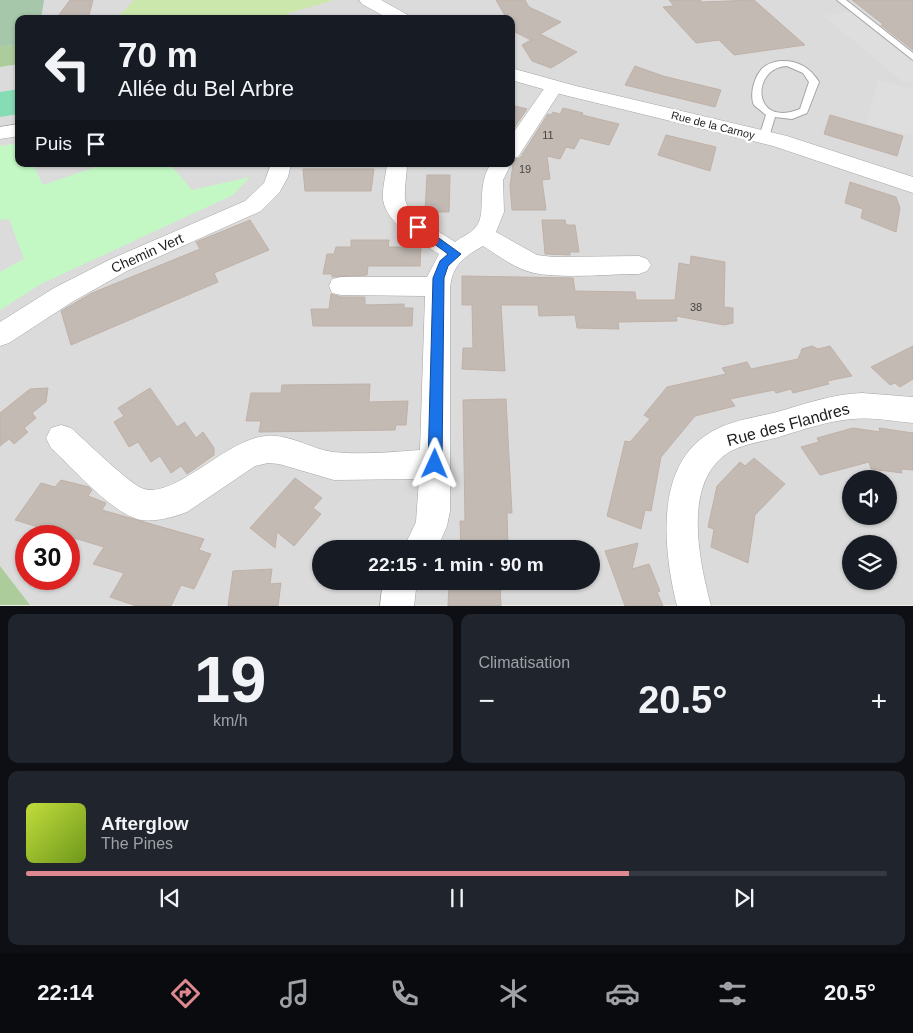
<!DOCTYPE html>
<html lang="fr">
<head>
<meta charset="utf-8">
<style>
	body { margin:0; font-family:Helvetica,sans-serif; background:#20242c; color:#f1f3f6; height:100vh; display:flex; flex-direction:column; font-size:19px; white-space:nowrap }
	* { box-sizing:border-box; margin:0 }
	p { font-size:16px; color:#9ea1a6 }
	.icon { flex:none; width:28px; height:28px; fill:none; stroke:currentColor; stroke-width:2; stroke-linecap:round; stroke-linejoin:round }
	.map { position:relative; height:606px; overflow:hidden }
	.side { display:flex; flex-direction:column; gap:8px; padding:8px; background:#0d0f14; flex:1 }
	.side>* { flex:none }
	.banner { position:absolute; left:15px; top:15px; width:500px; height:152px; border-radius:10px; box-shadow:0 1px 4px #0004; background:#171b24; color:#f1f3f6; overflow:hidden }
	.tools { position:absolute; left:842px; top:470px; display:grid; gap:10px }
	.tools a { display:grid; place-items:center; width:55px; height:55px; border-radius:50%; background:#171b24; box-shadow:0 1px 4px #0004; font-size:25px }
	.speed { position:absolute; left:15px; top:525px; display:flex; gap:10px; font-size:25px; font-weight:700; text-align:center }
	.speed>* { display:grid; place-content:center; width:65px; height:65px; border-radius:50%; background:#171b24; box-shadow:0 1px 4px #0004; line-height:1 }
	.speed .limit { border:8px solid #d22; background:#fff; color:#111 }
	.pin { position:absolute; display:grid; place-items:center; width:42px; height:42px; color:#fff; margin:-21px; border-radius:10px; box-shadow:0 2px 8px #0006 }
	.me { position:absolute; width:55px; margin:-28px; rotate:1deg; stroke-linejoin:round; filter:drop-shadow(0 0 4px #0008) }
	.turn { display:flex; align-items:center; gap:18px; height:105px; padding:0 20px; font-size:22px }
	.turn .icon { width:65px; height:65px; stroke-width:2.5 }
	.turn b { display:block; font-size:35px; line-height:42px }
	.then { display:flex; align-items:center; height:48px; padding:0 20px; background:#0003; gap:10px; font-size:19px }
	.big { font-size:38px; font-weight:800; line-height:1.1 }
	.side .card { flex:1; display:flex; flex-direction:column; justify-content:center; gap:8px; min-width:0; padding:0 18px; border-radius:10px; background:#20242c }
	.side .dial { align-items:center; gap:0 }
	.dial b { font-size:65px; line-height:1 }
	.song { display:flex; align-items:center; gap:15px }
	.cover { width:60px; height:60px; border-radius:8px; background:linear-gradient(135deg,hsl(70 70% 55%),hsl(80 70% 35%)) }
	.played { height:5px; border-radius:2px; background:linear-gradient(90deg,#de888f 70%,#363941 70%) }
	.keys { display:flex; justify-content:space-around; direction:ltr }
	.heat { display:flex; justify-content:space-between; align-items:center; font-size:28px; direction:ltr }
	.side .tiles { flex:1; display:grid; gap:8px; grid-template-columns:1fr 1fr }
	.card:last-child { grid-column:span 2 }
	.trip { position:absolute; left:312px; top:540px; width:288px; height:50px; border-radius:25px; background:#171b24; box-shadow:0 1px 4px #0004; font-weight:800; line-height:50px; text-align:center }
	.dock { display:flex; height:80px; justify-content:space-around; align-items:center; background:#090b0e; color:#9ea1a6 }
	.dock .icon { width:35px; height:35px }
	.dock .on { color:#de888f }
	.dock b { font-size:22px; color:#f1f3f6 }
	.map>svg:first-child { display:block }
</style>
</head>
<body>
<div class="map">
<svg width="913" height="606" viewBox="0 0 913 606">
	<rect width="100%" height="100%" fill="#efebe5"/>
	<path fill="#dcdbdb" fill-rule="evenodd" d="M 0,0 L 913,0 L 913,605 L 0,605 ZM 19,19 L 511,19 L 511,164 L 19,164 ZM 851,479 L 889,479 L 889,516 L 851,516 ZM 26,536 L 69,536 L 69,579 L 26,579 ZM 851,544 L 889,544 L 889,581 L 851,581 ZM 321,549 L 591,549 L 591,581 L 321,581 Z"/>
	<path fill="#cce7ac" d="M 134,0 L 334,0 L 289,13 L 280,19 L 122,19 L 120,15 Z"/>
	<g fill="#accd9b">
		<path d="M 19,44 L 19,64 L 0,67 L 0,47 Z"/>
		<path d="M 0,566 L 30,605 L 0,605 Z"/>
	</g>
	<path fill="#a6c7a9" d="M 0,0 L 44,0 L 41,19 L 19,19 L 19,44 L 0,47 Z"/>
	<path fill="#c3f8c4" d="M 19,143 L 19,164 L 33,164 L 43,185 L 104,164 L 170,164 L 192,190 L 250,177 L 233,195 L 41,284 L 0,310 L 0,272 L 24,259 L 9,219 L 0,220 L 0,146 Z"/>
	<path fill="#85dcb5" d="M 19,89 L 19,114 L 0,117 L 0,92 Z"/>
	<g fill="#dedede">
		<path d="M 856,11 L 913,57 L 913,81 L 903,82 L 823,16 Z"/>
		<path d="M 878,80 L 913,89 L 913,136 L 866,123 Z"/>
	</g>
	<g fill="#c3bab4" stroke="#c0b1a7">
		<path d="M 70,0 L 93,0 L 88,19 L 56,19 Z"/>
		<path d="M 496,0 L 525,0 L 529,7 L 561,22 L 540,34 L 577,52 L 551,68 L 532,61 L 522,45 L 531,40 L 515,32 L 511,26 L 511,19 L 507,19 Z"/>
		<path d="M 669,0 L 700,0 L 702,2 L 754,0 L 805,45 L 734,55 L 719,40 L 696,43 L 663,7 L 674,6 Z"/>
		<path d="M 852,0 L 913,0 L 913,50 L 881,25 L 884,25 Z"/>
		<path d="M 635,66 L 663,76 L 721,90 L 715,107 L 625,85 Z"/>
		<path d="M 511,105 L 527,109 L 511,132 Z"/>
		<path d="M 563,108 L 583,113 L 582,115 L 619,124 L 609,145 L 580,138 L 574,149 L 566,147 L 560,159 L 547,156 L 550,179 L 542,180 L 546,210 L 512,210 L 510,186 L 513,164 L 511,160 L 520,158 L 548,114 L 551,115 L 553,112 L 560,114 Z"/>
		<path d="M 830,115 L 903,136 L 897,156 L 824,134 Z"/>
		<path d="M 666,135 L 716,147 L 710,171 L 658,155 Z"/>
		<path d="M 303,169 L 374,169 L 371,191 L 305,191 Z"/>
		<path d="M 427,175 L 450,175 L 449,212 L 425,212 Z"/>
		<path d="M 850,182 L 896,197 L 900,208 L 896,232 L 861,218 L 863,209 L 845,203 Z"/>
		<path d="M 250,220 L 269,250 L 214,273 L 218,282 L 71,345 L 61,311 L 92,293 L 200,249 L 196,242 Z"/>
		<path d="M 542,220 L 565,220 L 566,225 L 575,225 L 579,252 L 570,252 L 570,255 L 545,254 Z"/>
		<path d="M 351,240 L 389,240 L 388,247 L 421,247 L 420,266 L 368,266 L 367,275 L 332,277 L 332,274 L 323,274 L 327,254 L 334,254 L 336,247 L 351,247 Z"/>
		<path d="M 691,256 L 725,262 L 724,307 L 733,308 L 733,323 L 724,325 L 676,316 L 677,321 L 618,322 L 619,329 L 577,328 L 575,315 L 539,316 L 538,305 L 501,305 L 505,371 L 462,369 L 463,348 L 473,348 L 472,305 L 462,305 L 462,276 L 573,278 L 575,291 L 635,292 L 636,300 L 675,300 L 679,263 L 690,265 Z"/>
		<path d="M 331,294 L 341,297 L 365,297 L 365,305 L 404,304 L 404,308 L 413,308 L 412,326 L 313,326 L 311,309 L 329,309 Z"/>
		<path d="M 812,346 L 818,349 L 830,346 L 852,376 L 827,381 L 829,384 L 793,393 L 791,389 L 776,393 L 774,390 L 730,399 L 735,406 L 695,416 L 661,457 L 651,511 L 645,510 L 641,529 L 607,516 L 625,441 L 630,442 L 650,419 L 644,415 L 667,387 L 726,374 L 722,368 L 747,362 L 751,369 L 798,359 L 802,349 Z"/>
		<path d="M 913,346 L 913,379 L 900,387 L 895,383 L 890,385 L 871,367 Z"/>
		<path d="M 370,384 L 369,402 L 408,401 L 406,425 L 396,425 L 395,430 L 259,432 L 261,421 L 246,421 L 251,393 L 281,393 L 282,385 Z"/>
		<path d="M 48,388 L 46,402 L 32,413 L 36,418 L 24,428 L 28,432 L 14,444 L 9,439 L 0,446 L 0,413 L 30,389 Z"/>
		<path d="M 150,388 L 177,427 L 185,422 L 196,438 L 203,432 L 214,448 L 214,455 L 187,474 L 181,466 L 171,473 L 160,456 L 151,462 L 138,442 L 129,447 L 114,422 L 124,416 L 118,408 Z"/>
		<path d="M 506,399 L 512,513 L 507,513 L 508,549 L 461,549 L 460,521 L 465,521 L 463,400 Z"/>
		<path d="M 853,428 L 880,432 L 879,428 L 913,433 L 913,470 L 901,469 L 902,473 L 871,469 L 869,462 L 820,475 L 801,447 L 819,442 L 817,438 Z"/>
		<path d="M 754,458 L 785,484 L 755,515 L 748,563 L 711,547 L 714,529 L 708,527 L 717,486 L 740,462 L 745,466 Z"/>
		<path d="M 295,478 L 322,498 L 313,508 L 321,514 L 294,546 L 277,532 L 275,548 L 250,528 Z"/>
		<path d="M 61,480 L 89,487 L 92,490 L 88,496 L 106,503 L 102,510 L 204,539 L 199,550 L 211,554 L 194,589 L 181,585 L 171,606 L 136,606 L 110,597 L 124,573 L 93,564 L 104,547 L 15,520 L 41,483 L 55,487 Z"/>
		<path d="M 638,543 L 632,569 L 649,564 L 660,591 L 657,592 L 663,606 L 625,606 L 605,551 Z"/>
		<path d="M 272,569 L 270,584 L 281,583 L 278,606 L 228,606 L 233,571 Z"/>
		<path d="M 449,581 L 500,581 L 501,606 L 448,606 Z"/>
	</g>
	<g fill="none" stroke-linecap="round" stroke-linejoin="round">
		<defs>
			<g id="service">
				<path d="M 837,0 L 846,0 L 913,53 L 913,60 Z"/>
				<path d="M 780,61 C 797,60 810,67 819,82 L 807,113 L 792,119 L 775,117 L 769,137 L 764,140 L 759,137 L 766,115 L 754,105 C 749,94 755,74 764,67 C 769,63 774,62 780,61 ZM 787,66 L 803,73 L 809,82 L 800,109 C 751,129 751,67 787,66 Z"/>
			</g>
			<g id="minor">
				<path d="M 554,82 L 560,83 L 563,87 L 518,157 L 511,158 L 511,136 L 548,83 Z"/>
				<path d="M 19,124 L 19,136 L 0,139 L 0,127 Z"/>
				<path d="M 271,164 L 291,164 L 288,177 L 279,193 L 261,211 L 127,271 L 72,302 L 9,343 L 0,346 L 0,322 L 54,288 L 111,259 L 245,201 L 264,183 Z"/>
				<path d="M 387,164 L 407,164 C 407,175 404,187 405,199 C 407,215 442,233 455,242 C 461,237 470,234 475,228 C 488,215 475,186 491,164 L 511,164 L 503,180 L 504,212 L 496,232 L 537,255 L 553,257 L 639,256 L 647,259 L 651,265 L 647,271 L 639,274 C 607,274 565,279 534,273 C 515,269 499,256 483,246 C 464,257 453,264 450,287 L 450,511 L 447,526 L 437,549 L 403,549 L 416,522 L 419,479 L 334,480 L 279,464 L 268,463 L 255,466 L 187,512 C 174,517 156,522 141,520 C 112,514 73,468 51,448 L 46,438 L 51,428 L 61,425 L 71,428 C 85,440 130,485 144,489 C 177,498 227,438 267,436 C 290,434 311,449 333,452 C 362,455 392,452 420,450 L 425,296 L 341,295 L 332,293 L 329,286 L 332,279 L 341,277 L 427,277 L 439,254 C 421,242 387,225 383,200 C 382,188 386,175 387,164 Z"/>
				<path d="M 862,393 L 913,397 L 913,423 C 893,421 873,417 852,419 C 828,421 805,429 782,436 C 766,441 747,443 731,451 C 681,480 699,560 711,606 L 677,606 C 664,554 654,471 705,436 C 725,421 753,418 777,412 C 805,404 832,394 862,393 Z"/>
				<path d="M 383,581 L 417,581 L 414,606 L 380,606 Z"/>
			</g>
			<g id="tertiary">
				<path d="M 359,0 L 381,0 L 408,15 L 411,19 L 389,19 L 362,4 Z"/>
				<path d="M 511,68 L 576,86 L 787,136 L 913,177 L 913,193 L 773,146 L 564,95 L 511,80 Z"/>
			</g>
		</defs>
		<use href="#service" stroke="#a5a5a5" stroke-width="2"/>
		<use href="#minor" stroke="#a5a5a5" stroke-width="1"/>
		<use href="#tertiary" stroke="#a5a5a5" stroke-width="1"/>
		<use href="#service" fill="#fff" fill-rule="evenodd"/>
		<use href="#minor" fill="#fff" fill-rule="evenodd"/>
		<use href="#tertiary" fill="#fff" fill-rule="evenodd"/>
	</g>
	<path fill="#1a73e8" stroke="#114b97" d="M 418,223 L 461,254 L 448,266 L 444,278 L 442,464 L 440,469 L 435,471 L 430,469 L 428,464 L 433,278 L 440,261 L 448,254 L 415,230 L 413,227 Z"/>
	<g text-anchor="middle" stroke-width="5" stroke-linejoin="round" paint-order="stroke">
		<g font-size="11" fill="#1e1e1e" stroke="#fff">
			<text transform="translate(713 125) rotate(14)" y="4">Rue de la Carnoy</text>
		</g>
		<g font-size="11" fill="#474544">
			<text x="548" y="139">11</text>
			<text x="525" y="173">19</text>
			<text x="696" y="311">38</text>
		</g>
		<g font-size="14" fill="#1e1e1e" stroke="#fff">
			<text transform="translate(147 253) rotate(-24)" y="5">Chemin Vert</text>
		</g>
		<g font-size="16" fill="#1e1e1e" stroke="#fff">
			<text transform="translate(788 424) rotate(-15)" y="6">Rue des Flandres</text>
		</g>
	</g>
</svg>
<div class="tools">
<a><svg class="icon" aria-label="sound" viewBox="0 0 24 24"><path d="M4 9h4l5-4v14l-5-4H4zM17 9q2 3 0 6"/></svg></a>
<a><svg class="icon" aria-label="layers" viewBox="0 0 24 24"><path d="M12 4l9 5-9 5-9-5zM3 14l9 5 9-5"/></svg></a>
</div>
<div class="speed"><div class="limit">30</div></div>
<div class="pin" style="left:418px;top:227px;background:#d93025"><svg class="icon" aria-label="arrive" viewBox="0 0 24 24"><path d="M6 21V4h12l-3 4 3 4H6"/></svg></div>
<svg class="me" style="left:435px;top:464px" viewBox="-20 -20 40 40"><path d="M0-17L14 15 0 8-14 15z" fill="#1a73e8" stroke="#fff" stroke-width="4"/></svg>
<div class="trip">22:15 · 1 min · 90 m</div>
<div class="banner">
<div class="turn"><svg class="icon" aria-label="left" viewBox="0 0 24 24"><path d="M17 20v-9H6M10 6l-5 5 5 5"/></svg><div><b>70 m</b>Allée du Bel Arbre</div></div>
<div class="then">Puis<svg class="icon" aria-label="arrive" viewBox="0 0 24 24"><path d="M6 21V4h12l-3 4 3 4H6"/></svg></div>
</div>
</div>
<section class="side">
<div class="tiles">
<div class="card dial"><b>19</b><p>km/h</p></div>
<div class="card"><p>Climatisation</p>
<div class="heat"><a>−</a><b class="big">20.5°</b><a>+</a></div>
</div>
<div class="card">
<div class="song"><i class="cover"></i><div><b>Afterglow</b><p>The Pines</p></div></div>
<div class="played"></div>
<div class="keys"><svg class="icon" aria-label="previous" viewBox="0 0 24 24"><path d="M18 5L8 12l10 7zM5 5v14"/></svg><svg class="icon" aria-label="pause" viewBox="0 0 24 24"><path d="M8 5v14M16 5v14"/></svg><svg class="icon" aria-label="next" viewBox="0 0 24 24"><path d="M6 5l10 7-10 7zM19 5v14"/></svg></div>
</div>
</div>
</section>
<nav class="dock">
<b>22:14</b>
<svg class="icon on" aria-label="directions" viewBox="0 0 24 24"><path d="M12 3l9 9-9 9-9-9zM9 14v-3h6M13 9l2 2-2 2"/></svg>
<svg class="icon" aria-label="music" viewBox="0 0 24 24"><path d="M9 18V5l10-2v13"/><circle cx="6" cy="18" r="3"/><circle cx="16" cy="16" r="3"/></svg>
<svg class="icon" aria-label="phone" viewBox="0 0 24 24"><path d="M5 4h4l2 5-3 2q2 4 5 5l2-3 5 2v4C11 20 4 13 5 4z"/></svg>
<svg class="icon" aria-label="climate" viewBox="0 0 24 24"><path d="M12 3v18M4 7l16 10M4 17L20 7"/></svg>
<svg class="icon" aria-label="car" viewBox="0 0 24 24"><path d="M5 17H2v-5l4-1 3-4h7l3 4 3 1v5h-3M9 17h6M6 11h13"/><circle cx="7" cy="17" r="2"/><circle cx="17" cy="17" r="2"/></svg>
<svg class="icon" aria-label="filters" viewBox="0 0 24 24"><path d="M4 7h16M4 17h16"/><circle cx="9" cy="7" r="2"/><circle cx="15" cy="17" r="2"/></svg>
<b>20.5°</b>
</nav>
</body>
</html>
